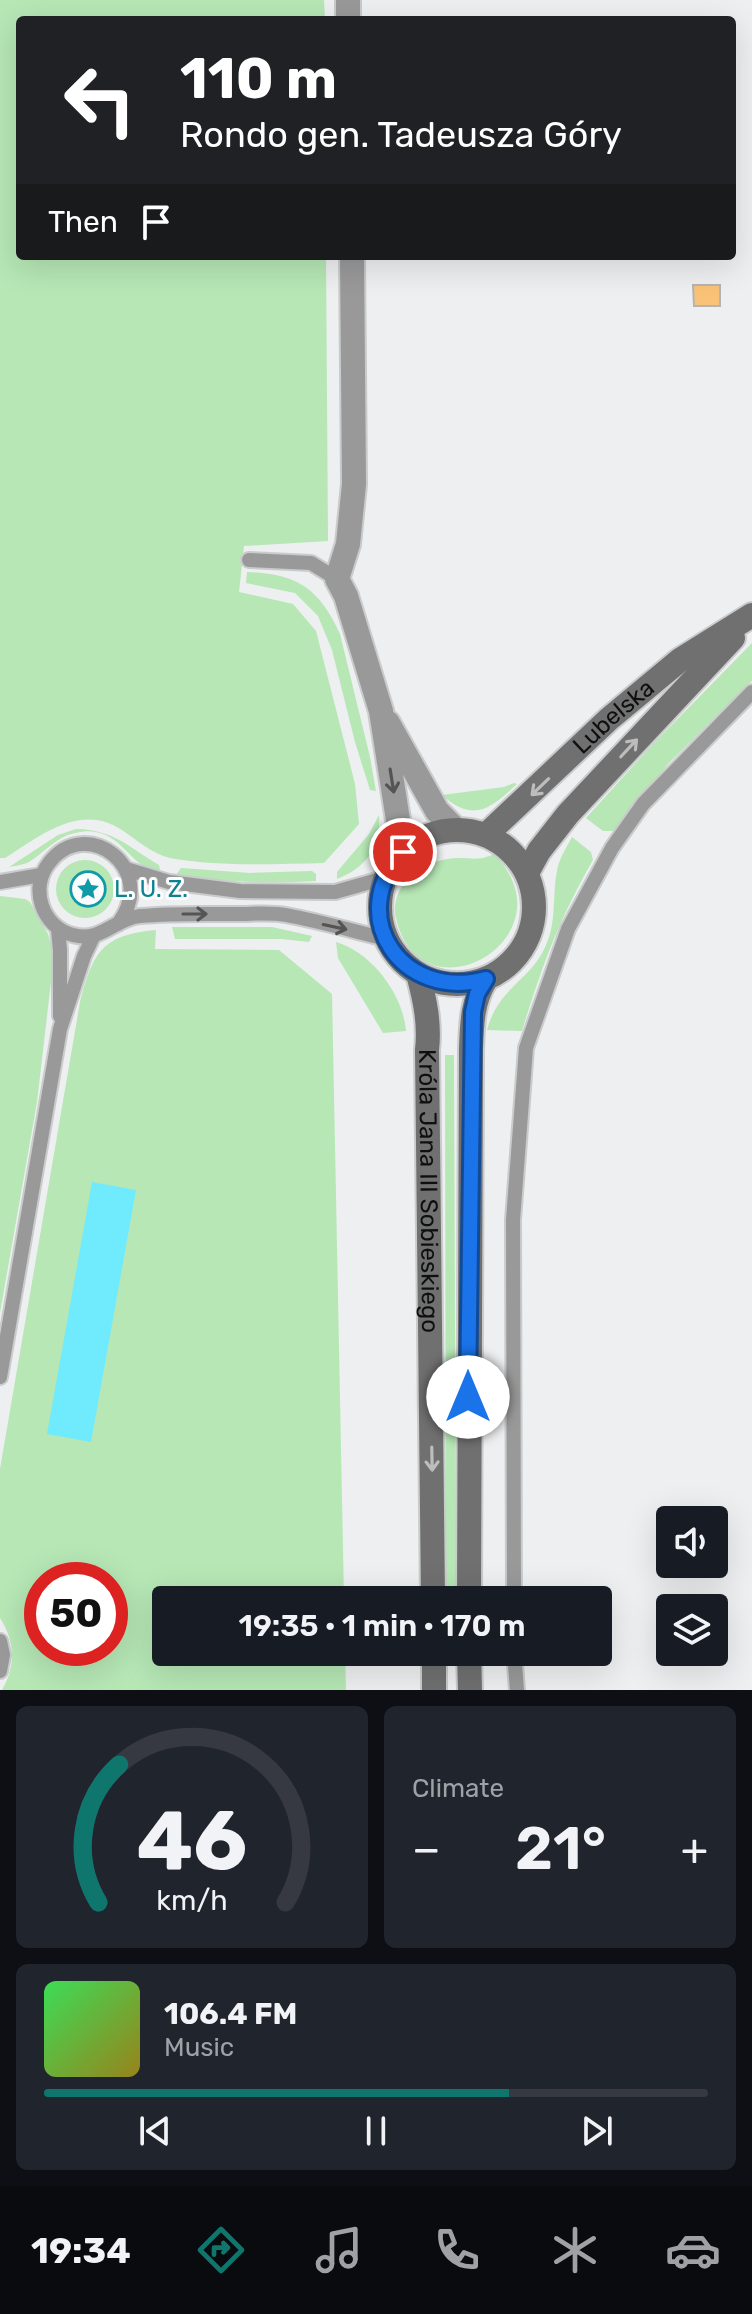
<!DOCTYPE html>
<html lang="en">
<head>
<meta charset="utf-8">
<style>
	body { margin:0; font-family:Rubik,sans-serif; background:#20242c; color:#f1f3f6; height:100vh; display:flex; flex-direction:column; font-size:30px; white-space:nowrap }
	* { box-sizing:border-box; margin:0 }
	p { font-size:26px; color:#9ea1a6 }
	.icon { flex:none; width:44px; height:44px; fill:none; stroke:currentColor; stroke-width:2; stroke-linecap:round; stroke-linejoin:round }
	.map { position:relative; height:1690px; overflow:hidden }
	.panel { display:flex; flex-direction:column; gap:16px; padding:16px; background:#0d0f14; flex:1 }
	.panel>* { flex:none }
	.hud { position:absolute; left:16px; top:16px; width:720px; height:244px; border-radius:8px; box-shadow:0 8px 32px #0002; background:#202124; color:#fff; overflow:hidden }
	.fabs { position:absolute; left:656px; top:1506px; display:grid; gap:16px }
	.fabs a { display:grid; place-items:center; width:72px; height:72px; border-radius:8px; background:#171b24; box-shadow:0 8px 32px #0002; font-size:40px }
	.speed { position:absolute; left:24px; top:1562px; display:flex; gap:16px; font-size:40px; font-weight:700; text-align:center }
	.speed>* { display:grid; place-content:center; width:104px; height:104px; border-radius:50%; background:#171b24; box-shadow:0 8px 32px #0002; line-height:1 }
	.speed .limit { border:12px solid #d22; background:#fff; color:#111 }
	.pin { position:absolute; display:grid; place-items:center; width:68px; height:68px; color:#fff; margin:-34px; border:4px solid #fff; border-radius:50%; box-shadow:0 2px 8px #0007 }
	.me { position:absolute; width:88px; margin:-44px; rotate:0deg; stroke-linejoin:round; filter:drop-shadow(0 0 6px #0008) }
	.turn { display:flex; align-items:center; gap:28px; height:168px; padding:0 32px; font-size:36px }
	.turn .icon { width:104px; height:104px; stroke-width:2.5 }
	.turn b { display:block; font-size:56px; line-height:68px }
	.then { display:flex; align-items:center; height:76px; padding:0 32px; background:#0003; gap:16px; font-size:30px }
	.big { font-size:60px; font-weight:600; line-height:1.1 }
	.panel .tile { flex:1; display:flex; flex-direction:column; justify-content:center; gap:12px; min-width:0; padding:0 28px; border-radius:12px; background:#20242c }
	.panel .dial { align-items:center; gap:0 }
	.dial svg { height:208px; overflow:visible; fill:none; stroke:#363941; stroke-width:7; stroke-linecap:round; text-anchor:middle }
	.dial text { fill:#f1f3f6; stroke:none }
	.song { display:flex; align-items:center; gap:24px }
	.cover { width:96px; height:96px; border-radius:12px; background:linear-gradient(135deg,hsl(130 70% 55%),hsl(50 70% 35%)) }
	.played { height:8px; border-radius:4px; background:linear-gradient(90deg,#0f766e 70%,#363941 70%) }
	.keys { display:flex; justify-content:space-around; direction:ltr }
	.heat { display:flex; justify-content:space-between; align-items:center; font-size:44px; direction:ltr }
	.panel .tiles { flex:1; display:grid; gap:16px; grid-template-columns:1fr 1fr }
	.tile:last-child { grid-column:span 2 }
	.trip { position:absolute; left:152px; top:1586px; width:460px; height:80px; border-radius:8px; background:#171b24; box-shadow:0 8px 32px #0002; font-weight:600; line-height:80px; text-align:center }
	.tab-bar { display:flex; height:128px; justify-content:space-around; align-items:center; background:#090b0e; color:#9ea1a6 }
	.tab-bar .icon { width:56px; height:56px }
	.tab-bar .active { color:#0f766e }
	.tab-bar b { font-size:36px; color:#f1f3f6 }
	.map>svg:first-child { display:block }
</style>
</head>
<body>
<div class="map">
<svg width="752" height="1690" viewBox="0 0 752 1690">
	<rect width="100%" height="100%" fill="#edeff0"/>
	<g fill="#b6e7b5" fill-rule="evenodd">
		<path d="M 0,0 L 324,0 L 325,20 L 20,20 L 20,256 L 326,256 L 328,541 L 244,546 L 239,592 L 293,604 L 316,631 L 355,784 L 359,824 L 324,863 C 273,864 220,867 170,858 C 152,854 137,840 122,830 C 80,802 40,836 5,858 L 0,858 Z"/>
		<path d="M 247,572 C 297,574 319,588 340,634 L 370,757 L 376,791 L 370,790 L 355,742 L 332,650 L 318,616 L 295,593 L 246,583 Z"/>
		<path d="M 752,643 L 752,681 L 669,763 L 614,831 L 603,831 L 586,818 L 653,744 Z"/>
		<path d="M 514,783 L 517,784 C 491,809 473,823 442,795 L 504,787 Z"/>
		<path d="M 379,815 C 382,846 366,868 337,879 L 337,872 L 369,834 Z"/>
		<path d="M 76,829 C 114,830 127,846 159,865 L 161,874 C 128,869 121,822 75,833 C 55,837 44,854 27,863 C 22,865 14,866 9,867 L 58,835 Z"/>
		<path d="M 572,837 L 591,852 L 593,860 C 559,919 542,966 522,1031 L 487,1030 C 499,986 531,981 546,945 C 557,921 552,896 557,871 C 559,859 566,848 572,837 Z"/>
		<path d="M 494,854 C 575,937 420,1025 396,918 C 391,901 403,880 417,870 C 428,863 445,858 458,858 C 472,858 480,861 494,854 Z"/>
		<circle cx="85" cy="889" r="29"/>
		<path d="M 181,868 L 250,873 L 312,871 L 316,874 L 316,881 C 267,884 225,882 176,875 Z"/>
		<path d="M 0,896 L 25,899 L 30,902 L 48,934 L 54,956 L 37,1102 L 0,1313 Z"/>
		<path d="M 172,927 L 272,927 L 312,936 L 309,942 L 282,939 L 175,939 Z"/>
		<path d="M 156,930 L 155,949 L 279,950 L 332,994 L 344,1600 L 166,1600 L 166,1652 L 345,1652 L 346,1690 L 2,1690 C 16,1666 15,1641 0,1618 L 0,1469 L 80,1002 C 93,952 102,935 156,930 ZM 42,1580 L 110,1580 L 110,1648 L 42,1648 Z"/>
		<path d="M 336,942 C 371,952 403,994 406,1031 L 383,1033 L 338,958 Z"/>
		<path d="M 445,1055 L 454,1055 L 456,1600 L 446,1600 Z"/>
	</g>
	<path fill="#70ebfe" d="M 92,1182 L 136,1190 L 91,1442 L 47,1434 Z"/>
	<path fill="#fac276" stroke="#b5b4b3" stroke-width="2" d="M 693,285 L 720,285 L 720,306 L 694,306 Z"/>
	<g fill="none" stroke-linecap="round" stroke-linejoin="round">
		<defs>
			<g id="lane">
				<path d="M 249,560 L 311,563 L 337,579"/>
				<path d="M 126,869 L 169,882 L 240,891 L 335,892 L 385,878"/>
				<path d="M 0,882 L 41,875"/>
				<path d="M 118,924 C 160,869 86,814 49,863 C 29,888 42,927 73,935 C 101,943 115,918 140,916 C 173,913 205,914 237,914 C 253,914 271,912 286,915 C 319,921 353,931 386,939"/>
				<path d="M 58,929 L 60,950 L 60,1016"/>
				<path d="M 0,1377 L 60,1029 L 84,956 L 93,937"/>
				<path d="M 514,1600 L 513,1220 L 526,1048 L 568,929 L 612,848 L 643,804 L 752,692"/>
				<path d="M 0,1641 L 3,1655 L 0,1671"/>
				<path d="M 514,1652 L 517,1690"/>
			</g>
			<g id="street">
				<path d="M 348,0 L 348,20"/>
				<path d="M 352,256 L 354,484 L 348,544 L 337,579 L 346,596 L 381,711 L 403,852"/>
				<path d="M 388,723 L 437,811 L 455,829"/>
			</g>
			<g id="secondary">
				<circle cx="457" cy="907" r="77"/>
				<path id="s1" d="M 486,835 L 609,719 L 680,660 L 752,615"/>
				<path d="M 527,873 L 539,851 L 568,814 L 733,638"/>
				<path id="s2" d="M 418,974 C 425,1000 430,1024 427,1050 L 433,1600"/>
				<path d="M 469,1600 L 471,1049 C 472,1023 472,1002 486,979"/>
				<path d="M 434,1652 L 434,1690"/>
				<path d="M 469,1652 L 470,1690"/>
			</g>
		</defs>
		<use href="#lane" stroke="#c9cbcc" stroke-width="18"/>
		<use href="#street" stroke="#c9cbcc" stroke-width="28"/>
		<use href="#secondary" stroke="#c9cbcc" stroke-width="28"/>
		<use href="#lane" stroke="#9a9999" stroke-width="14"/>
		<use href="#street" stroke="#9a9999" stroke-width="24"/>
		<use href="#secondary" stroke="#717070" stroke-width="24"/>
	</g>
	<defs><path id="oneway-shaft" d="M-6 0H5M1.5-3L5.5 0L1.5 3" fill="none" stroke-width="1.6" stroke-linecap="round" stroke-linejoin="round" transform="scale(2)"/></defs>
	<g stroke="#bdbdbe">
		<use href="#oneway-shaft" transform="translate(629 748) rotate(-47)"/>
		<use href="#oneway-shaft" transform="translate(540 787) rotate(136)"/>
		<use href="#oneway-shaft" transform="translate(432 1459) rotate(89)"/>
	</g>
	<g stroke="#545454">
		<use href="#oneway-shaft" transform="translate(392 781) rotate(81)"/>
		<use href="#oneway-shaft" transform="translate(195 914)"/>
		<use href="#oneway-shaft" transform="translate(335 927) rotate(12)"/>
	</g>
	<g fill="none" stroke-linecap="round" stroke-linejoin="round">
		<defs>
			<path id="route" d="M 403,852 C 344,916 402,1002 486,979 L 477,994 L 473,1012 L 468,1397"/>
		</defs>
		<use href="#route" stroke="#114b97" stroke-width="20"/>
		<use href="#route" stroke="#1a73e8" stroke-width="14"/>
	</g>
	<defs>
		<symbol id="sight-ring" viewBox="-11 -11 22 22"><circle r="9.5" fill="#fbfcfd" stroke="#0f9aa8" stroke-width="1.5"/><path d="M0-6L1.8-2.2L6-1.7L2.9 1.2L3.7 5.4L0 3.3L-3.7 5.4L-2.9 1.2L-6-1.7L-1.8-2.2Z" fill="#0f9aa8"/></symbol>
	</defs>
	<g fill-rule="evenodd">
		<use href="#sight-ring" x="68" y="869" width="40" height="40"/>
	</g>
	<g text-anchor="middle" stroke-width="6" stroke-linejoin="round" paint-order="stroke">
		<g font-size="24" fill="#0e0f0f" stroke="#fbfcfd">
			<text dy="8" stroke="none"><textPath href="#s1" startOffset="174">Lubelska</textPath></text>
			<text dy="8" stroke="none"><textPath href="#s2" startOffset="218">Króla Jana III Sobieskiego</textPath></text>
		</g>
		<g font-size="24" fill="#0d838f" stroke="#fbfcfd" text-anchor="start">
			<text x="114" y="897">L. U. Z.</text>
		</g>
	</g>
</svg>
<div class="fabs">
<a><svg class="icon" aria-label="sound" viewBox="0 0 24 24"><path d="M4 9h4l5-4v14l-5-4H4zM17 9q2 3 0 6"/></svg></a>
<a><svg class="icon" aria-label="layers" viewBox="0 0 24 24"><path d="M12 4l9 5-9 5-9-5zM3 14l9 5 9-5"/></svg></a>
</div>
<div class="speed"><div class="limit">50</div></div>
<div class="pin" style="left:403px;top:852px;background:#d93025"><svg class="icon" aria-label="arrive" viewBox="0 0 24 24"><path d="M6 21V4h12l-3 4 3 4H6"/></svg></div>
<svg class="me" style="left:468px;top:1397px" viewBox="-20 -20 40 40"><circle r="19" fill="#fff"/><path d="M0-13L10 11 0 6-10 11z" fill="#1a73e8"/></svg>
<div class="trip">19:35 · 1 min · 170 m</div>
<div class="hud">
<div class="turn"><svg class="icon" aria-label="left" viewBox="0 0 24 24"><path d="M17 20v-9H6M10 6l-5 5 5 5"/></svg><div><b>110 m</b>Rondo gen. Tadeusza Góry</div></div>
<div class="then">Then<svg class="icon" aria-label="arrive" viewBox="0 0 24 24"><path d="M6 21V4h12l-3 4 3 4H6"/></svg></div>
</div>
</div>
<section class="panel">
<div class="tiles">
<div class="tile dial"><svg viewBox="0 0 100 80">
<path d="M14 69A42 42 0 1 1 86 69"/>
<path d="M14 69A42 42 0 0 1 22 16" stroke="#0f766e"/>
<text x="50" y="56" font-size="32" font-weight="700">46</text>
<text x="50" y="72" font-size="11">km/h</text>
</svg></div>
<div class="tile"><p>Climate</p>
<div class="heat"><a>−</a><b class="big">21°</b><a>+</a></div>
</div>
<div class="tile">
<div class="song"><i class="cover"></i><div><b>106.4 FM</b><p>Music</p></div></div>
<div class="played"></div>
<div class="keys"><svg class="icon" aria-label="previous" viewBox="0 0 24 24"><path d="M18 5L8 12l10 7zM5 5v14"/></svg><svg class="icon" aria-label="pause" viewBox="0 0 24 24"><path d="M8 5v14M16 5v14"/></svg><svg class="icon" aria-label="next" viewBox="0 0 24 24"><path d="M6 5l10 7-10 7zM19 5v14"/></svg></div>
</div>
</div>
</section>
<nav class="tab-bar">
<b>19:34</b>
<svg class="icon active" aria-label="directions" viewBox="0 0 24 24"><path d="M12 3l9 9-9 9-9-9zM9 14v-3h6M13 9l2 2-2 2"/></svg>
<svg class="icon" aria-label="music" viewBox="0 0 24 24"><path d="M9 18V5l10-2v13"/><circle cx="6" cy="18" r="3"/><circle cx="16" cy="16" r="3"/></svg>
<svg class="icon" aria-label="phone" viewBox="0 0 24 24"><path d="M5 4h4l2 5-3 2q2 4 5 5l2-3 5 2v4C11 20 4 13 5 4z"/></svg>
<svg class="icon" aria-label="climate" viewBox="0 0 24 24"><path d="M12 3v18M4 7l16 10M4 17L20 7"/></svg>
<svg class="icon" aria-label="car" viewBox="0 0 24 24"><path d="M5 17H2v-5l4-1 3-4h7l3 4 3 1v5h-3M9 17h6M6 11h13"/><circle cx="7" cy="17" r="2"/><circle cx="17" cy="17" r="2"/></svg>
</nav>
</body>
</html>
